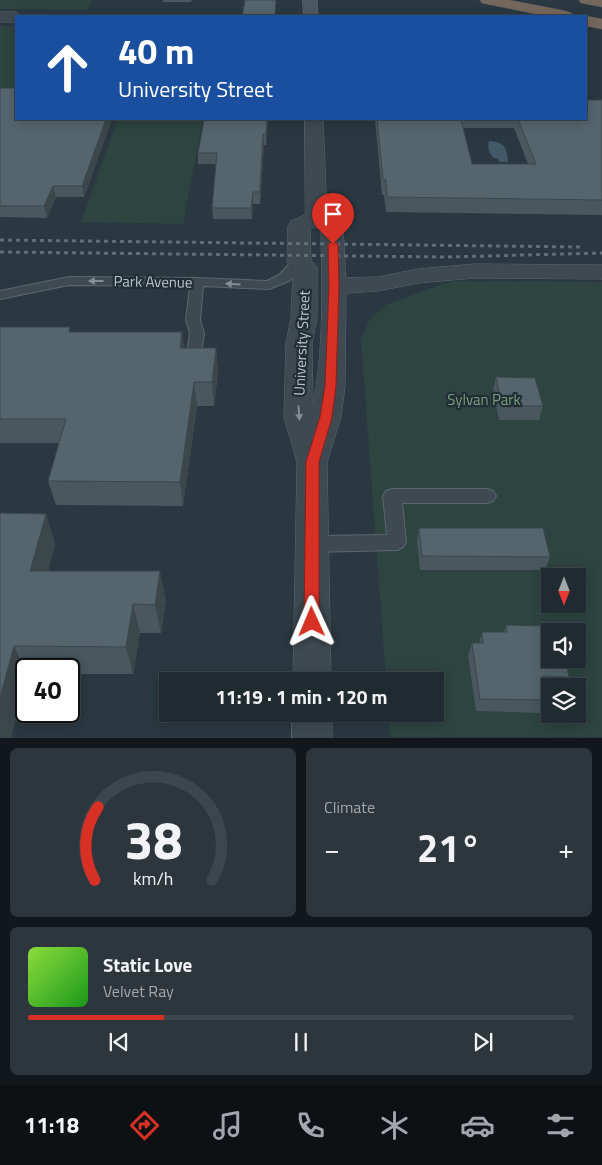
<!DOCTYPE html>
<html lang="en">
<head>
<meta charset="utf-8">
<style>
	body { margin:0; font-family:"Titillium Web",sans-serif; background:#2d363d; color:#f1f3f6; height:100vh; display:flex; flex-direction:column; font-size:19px; white-space:nowrap }
	* { box-sizing:border-box; margin:0 }
	p { font-size:16px; color:#a2a7ab }
	.icon { flex:none; width:28px; height:28px; fill:none; stroke:currentColor; stroke-width:2; stroke-linecap:round; stroke-linejoin:round }
	.map { position:relative; height:738px; overflow:hidden }
	.sheet { display:flex; flex-direction:column; gap:10px; padding:10px; background:#12171b; flex:1 }
	.sheet>* { flex:none }
	.guide { position:absolute; left:15px; top:15px; width:572px; height:105px; border-radius:0px; box-shadow:0 2px 12px #0003,0 0 0 1px #3d464d; background:#1a4fa0; color:#fff; overflow:hidden }
	.needle { width:32px; rotate:180deg }
	.fabs { position:absolute; left:541px; top:568px; display:grid; gap:10px }
	.fabs a { display:grid; place-items:center; width:45px; height:45px; border-radius:0px; background:#202a31; box-shadow:0 2px 12px #0003,0 0 0 1px #3d464d; font-size:25px }
	.speed { position:absolute; left:15px; top:658px; display:flex; gap:10px; font-size:25px; font-weight:700; text-align:center }
	.speed>* { display:grid; place-content:center; width:65px; height:65px; border-radius:50%; background:#202a31; box-shadow:0 2px 12px #0003,0 0 0 1px #3d464d; line-height:1 }
	.speed .limit { border:2px solid #111; border-radius:8px; background:#fff; color:#111 }
	.pin { position:absolute; display:grid; place-items:center; width:42px; height:42px; color:#fff; margin:-51px -21px; border-radius:50% 50% 50% 0; rotate:-45deg; box-shadow:0 0 5px #0007 }
	.pin .icon { rotate:45deg }
	.me { position:absolute; width:55px; margin:-28px; rotate:359deg; stroke-linejoin:round; filter:drop-shadow(0 0 4px #0008) }
	.turn { display:flex; align-items:center; gap:18px; height:105px; padding:0 20px; font-size:22px }
	.turn .icon { width:65px; height:65px; stroke-width:2.5 }
	.turn b { display:block; font-size:35px; line-height:42px }
	.big { font-size:38px; font-weight:700; line-height:1.1 }
	.sheet .widget { flex:1; display:flex; flex-direction:column; justify-content:center; gap:8px; min-width:0; padding:0 18px; border-radius:8px; background:#2d363d }
	.sheet .dial { align-items:center; gap:0 }
	.dial svg { height:130px; overflow:visible; fill:none; stroke:#3d464d; stroke-width:7; stroke-linecap:round; text-anchor:middle }
	.dial text { fill:#f1f3f6; stroke:none }
	.song { display:flex; align-items:center; gap:15px }
	.cover { width:60px; height:60px; border-radius:8px; background:linear-gradient(135deg,hsl(90 70% 55%),hsl(120 70% 35%)) }
	.played { height:5px; border-radius:2px; background:linear-gradient(90deg,#d93025 25%,#3d464d 25%) }
	.keys { display:flex; justify-content:space-around; direction:ltr }
	.heat { display:flex; justify-content:space-between; align-items:center; font-size:28px; direction:ltr }
	.sheet .tiles { flex:1; display:grid; gap:10px; grid-template-columns:1fr 1fr }
	.widget:last-child { grid-column:span 2 }
	.trip { position:absolute; left:159px; top:672px; width:285px; height:50px; border-radius:0px; background:#202a31; box-shadow:0 2px 12px #0003,0 0 0 1px #3d464d; font-weight:700; line-height:50px; text-align:center }
	.menu { display:flex; height:80px; justify-content:space-around; align-items:center; background:#0d1114; color:#a2a7ab }
	.menu .icon { width:35px; height:35px }
	.menu .active { color:#d93025 }
	.menu b { font-size:22px; color:#f1f3f6 }
	.map>svg:first-child { display:block }
</style>
</head>
<body>
<div class="map">
<svg width="602" height="738" viewBox="0 0 602 738">
	<rect width="100%" height="100%" fill="#2a3841"/>
	<g fill="#2d4441" fill-rule="evenodd">
		<path d="M 0,0 L 92,0 L 87,10 L 0,9 Z"/>
		<rect x="0" y="26" width="16" height="70"/>
		<path d="M 118,119 L 203,119 L 183,224 L 81,222 Z"/>
		<path d="M 452,281 L 602,282 L 602,737 L 390,737 L 388,714 L 435,714 L 435,681 L 386,681 L 361,340 L 369,320 L 387,304 ZM 550,576 L 578,576 L 578,604 L 550,604 ZM 550,631 L 578,631 L 578,659 L 550,659 ZM 550,686 L 578,686 L 578,714 L 550,714 Z"/>
	</g>
	<path fill="#415968" d="M 489,141 C 504,142 507,147 508,162 L 500,162 L 498,159 L 494,158 C 489,153 487,148 489,141 Z"/>
	<g fill="none" stroke-linecap="round" stroke-linejoin="round">
		<defs>
			<g id="service">
				<path d="M 299,258 L 304,259 L 305,262 L 304,265 L 289,281 L 269,289 L 203,286 L 200,320 L 204,333 L 200,362 L 198,366 L 188,366 L 186,362 L 190,333 L 186,320 L 190,286 L 69,285 L 0,299 L 0,291 L 69,277 L 197,278 L 267,281 L 279,275 L 294,259 Z"/>
				<path d="M 392,489 L 487,489 L 493,491 L 496,496 L 493,501 L 487,503 L 402,503 L 406,542 L 403,547 L 397,550 L 311,552 L 305,549 L 302,544 L 305,539 L 311,536 L 387,535 L 383,496 L 386,491 Z"/>
			</g>
			<g id="minor">
				<path d="M 0,12 L 16,12 L 23,16 L 16,16 L 16,22 L 0,22 Z"/>
				<path d="M 475,264 L 602,265 L 602,279 L 475,278 L 418,283 L 378,291 L 334,294 L 325,291 L 322,286 L 325,281 L 334,278 L 378,277 L 418,269 Z"/>
			</g>
			<g id="tertiary">
				<path d="M 305,119 L 323,119 L 327,215 L 340,221 L 343,226 L 346,286 L 345,386 L 341,417 L 327,462 L 331,681 L 293,681 L 297,462 L 284,417 L 286,343 L 291,318 L 293,269 L 287,262 L 288,226 L 291,221 L 305,215 ZM 316,227 L 321,229 C 322,287 324,348 313,406 L 312,343 L 317,318 L 317,267 L 311,260 L 310,229 Z"/>
				<rect x="292" y="714" width="40" height="24"/>
			</g>
			<path id="secondary" d="M 303,0 L 317,0 L 318,16 L 304,16 Z"/>
			<g id="motorway">
				<path d="M 480,0 L 509,0 L 566,11 L 571,13 L 574,16 L 545,16 L 482,3 Z"/>
				<path d="M 579,0 L 602,0 L 602,7 L 581,3 Z"/>
				<path d="M 586,16 L 602,19 L 602,29 L 586,26 Z"/>
			</g>
		</defs>
		<use href="#service" stroke="#5c676e" stroke-width="2"/>
		<use href="#minor" stroke="#5c676e" stroke-width="1"/>
		<use href="#tertiary" stroke="#5c676e" stroke-width="1"/>
		<use href="#secondary" stroke="#5c676e" stroke-width="1"/>
		<use href="#motorway" stroke="#48545b" stroke-width="1"/>
		<use href="#service" fill="#3e4951" fill-rule="evenodd"/>
		<use href="#minor" fill="#3e4951" fill-rule="evenodd"/>
		<use href="#tertiary" fill="#3e4951" fill-rule="evenodd"/>
		<use href="#secondary" fill="#4c5963" fill-rule="evenodd"/>
		<use href="#motorway" fill="#76675c" fill-rule="evenodd"/>
		<g stroke="#606e77" stroke-width="3" stroke-dasharray="4 4" stroke-linecap="butt">
			<path d="M 0,240 L 582,247"/>
			<path d="M 0,252 L 447,257 L 602,253"/>
		</g>
	</g>
	<g fill="#49575e" fill-rule="evenodd">
		<path d="M 163,0 L 192,0 L 191,2 L 163,2 Z"/>
		<path d="M 0,88 L 112,119 L 84,197 L 56,197 L 47,218 L 0,217 Z"/>
		<path d="M 602,100 L 602,215 L 386,212 L 384,195 L 382,195 L 375,119 L 586,119 ZM 463,128 L 514,128 L 528,164 L 472,164 Z"/>
		<path d="M 214,119 L 268,119 L 266,145 L 264,145 L 260,204 L 253,204 L 252,219 L 213,219 L 212,208 L 216,164 L 198,164 L 198,153 Z"/>
		<path d="M 0,327 L 71,332 L 184,348 L 216,348 L 218,372 L 214,406 L 197,406 L 183,506 L 56,505 L 48,481 L 59,443 L 0,443 Z"/>
		<path d="M 496,377 L 543,406 L 539,420 L 499,420 L 493,391 Z"/>
		<path d="M 0,513 L 46,514 L 55,544 L 48,571 L 166,600 L 161,633 L 140,633 L 133,674 L 69,674 L 69,669 L 26,669 L 26,675 L 11,738 L 0,738 Z"/>
		<path d="M 419,528 L 550,557 L 545,570 L 420,570 L 417,542 Z"/>
		<path d="M 506,625 L 547,643 L 569,677 L 564,686 L 550,686 L 550,689 L 546,689 L 549,700 L 544,713 L 476,711 L 468,656 L 472,643 L 479,643 L 482,632 L 504,632 Z"/>
	</g>
	<g fill="#3c474c">
		<path d="M 106,119 L 112,119 L 84,197 L 82,186 Z"/>
		<path d="M 267,119 L 268,119 L 266,145 L 266,134 Z"/>
		<path d="M 263,134 L 264,145 L 260,204 L 260,192 Z"/>
		<path d="M 53,186 L 56,197 L 47,218 L 44,206 Z"/>
		<path d="M 253,192 L 253,204 L 252,219 L 251,208 Z"/>
		<path d="M 182,332 L 185,356 L 180,348 Z"/>
		<path d="M 216,348 L 218,372 L 214,406 L 212,382 Z"/>
		<path d="M 194,382 L 197,406 L 183,506 L 180,482 Z"/>
		<path d="M 46,514 L 55,544 L 41,600 L 30,571 Z"/>
		<path d="M 160,571 L 166,600 L 161,633 L 155,605 Z"/>
		<path d="M 133,604 L 140,633 L 133,674 L 126,647 Z"/>
		<path d="M 14,646 L 26,673 L 26,675 L 11,738 L 0,738 L 0,698 Z"/>
	</g>
	<g fill="#55656d" stroke="#3c474c">
		<path d="M 245,0 L 276,0 L 275,16 L 242,16 Z"/>
		<path d="M 0,88 L 16,88 L 16,119 L 106,119 L 82,186 L 53,186 L 44,206 L 0,206 Z"/>
		<path d="M 586,100 L 602,100 L 602,200 L 387,197 L 386,180 L 383,180 L 377,119 L 461,119 L 472,164 L 536,164 L 518,119 L 586,119 Z"/>
		<path d="M 214,119 L 267,119 L 266,134 L 263,134 L 260,192 L 253,192 L 251,208 L 212,208 L 217,153 L 198,153 L 204,120 L 214,120 Z"/>
		<path d="M 0,327 L 70,327 L 69,332 L 182,332 L 180,348 L 216,348 L 212,382 L 194,382 L 180,482 L 48,481 L 66,419 L 0,419 Z"/>
		<path d="M 496,377 L 535,378 L 543,406 L 502,406 Z"/>
		<path d="M 0,513 L 46,514 L 30,571 L 160,571 L 155,605 L 133,604 L 126,647 L 14,646 L 0,698 Z"/>
		<path d="M 419,528 L 543,528 L 550,557 L 422,556 Z"/>
		<path d="M 506,625 L 543,626 L 547,643 L 550,643 L 550,659 L 565,659 L 569,677 L 543,676 L 549,700 L 480,699 L 472,643 L 483,643 L 482,632 L 507,632 Z"/>
	</g>
	<defs><path id="oneway-solid" d="M-6-.8H1V-3.2L6.5 0L1 3.2V.8H-6Z" transform="scale(1.25)"/></defs>
	<g fill="#838d94">
		<use href="#oneway-solid" transform="translate(96 281) rotate(-180)"/>
		<use href="#oneway-solid" transform="translate(233 284) rotate(-177)"/>
		<use href="#oneway-solid" transform="translate(299 413) rotate(86)"/>
	</g>
	<path fill="#d93025" stroke="#8d1f18" d="M 333,241 L 338,244 L 339,286 L 336,386 L 332,417 L 319,462 L 319,622 L 317,627 L 312,629 L 306,627 L 304,622 L 306,462 L 320,417 L 325,386 L 329,286 L 328,244 Z"/>
	<g text-anchor="middle" stroke-width="4.5" stroke-linejoin="round" paint-order="stroke">
		<g font-size="15" fill="#bbc4cb" stroke="#222e36">
			<text transform="translate(153 282) rotate(1)" y="5">Park Avenue</text>
			<text transform="translate(302 343) rotate(-87)" y="5">University Street</text>
		</g>
		<g font-size="15" fill="#7b9e7d" stroke="#222e36">
			<text x="484" y="405">Sylvan Park</text>
		</g>
	</g>
</svg>
<div class="fabs">
<a><svg class="needle" viewBox="-14 -14 28 28"><path d="M0-13l5 13h-10z" fill="#e53935"/><path d="M0 13l5-13h-10z" fill="#a2a7ab"/></svg></a>
<a><svg class="icon" aria-label="sound" viewBox="0 0 24 24"><path d="M4 9h4l5-4v14l-5-4H4zM17 9q2 3 0 6"/></svg></a>
<a><svg class="icon" aria-label="layers" viewBox="0 0 24 24"><path d="M12 4l9 5-9 5-9-5zM3 14l9 5 9-5"/></svg></a>
</div>
<div class="speed"><div class="limit">40</div></div>
<div class="pin" style="left:333px;top:244px;background:#d93025"><svg class="icon" aria-label="arrive" viewBox="0 0 24 24"><path d="M6 21V4h12l-3 4 3 4H6"/></svg></div>
<svg class="me" style="left:312px;top:622px" viewBox="-20 -20 40 40"><path d="M0-17L14 15 0 8-14 15z" fill="#d93025" stroke="#fff" stroke-width="4"/></svg>
<div class="trip">11:19 · 1 min · 120 m</div>
<div class="guide">
<div class="turn"><svg class="icon" aria-label="ahead" viewBox="0 0 24 24"><path d="M12 20V5M6 11l6-6 6 6"/></svg><div><b>40 m</b>University Street</div></div>
</div>
</div>
<section class="sheet">
<div class="tiles">
<div class="widget dial"><svg viewBox="0 0 100 80">
<path d="M14 69A42 42 0 1 1 86 69"/>
<path d="M14 69A42 42 0 0 1 16 24" stroke="#d93025"/>
<text x="50" y="56" font-size="32" font-weight="700">38</text>
<text x="50" y="72" font-size="11">km/h</text>
</svg></div>
<div class="widget"><p>Climate</p>
<div class="heat"><a>−</a><b class="big">21°</b><a>+</a></div>
</div>
<div class="widget">
<div class="song"><i class="cover"></i><div><b>Static Love</b><p>Velvet Ray</p></div></div>
<div class="played"></div>
<div class="keys"><svg class="icon" aria-label="previous" viewBox="0 0 24 24"><path d="M18 5L8 12l10 7zM5 5v14"/></svg><svg class="icon" aria-label="pause" viewBox="0 0 24 24"><path d="M8 5v14M16 5v14"/></svg><svg class="icon" aria-label="next" viewBox="0 0 24 24"><path d="M6 5l10 7-10 7zM19 5v14"/></svg></div>
</div>
</div>
</section>
<nav class="menu">
<b>11:18</b>
<svg class="icon active" aria-label="directions" viewBox="0 0 24 24"><path d="M12 3l9 9-9 9-9-9zM9 14v-3h6M13 9l2 2-2 2"/></svg>
<svg class="icon" aria-label="music" viewBox="0 0 24 24"><path d="M9 18V5l10-2v13"/><circle cx="6" cy="18" r="3"/><circle cx="16" cy="16" r="3"/></svg>
<svg class="icon" aria-label="phone" viewBox="0 0 24 24"><path d="M5 4h4l2 5-3 2q2 4 5 5l2-3 5 2v4C11 20 4 13 5 4z"/></svg>
<svg class="icon" aria-label="climate" viewBox="0 0 24 24"><path d="M12 3v18M4 7l16 10M4 17L20 7"/></svg>
<svg class="icon" aria-label="car" viewBox="0 0 24 24"><path d="M5 17H2v-5l4-1 3-4h7l3 4 3 1v5h-3M9 17h6M6 11h13"/><circle cx="7" cy="17" r="2"/><circle cx="17" cy="17" r="2"/></svg>
<svg class="icon" aria-label="filters" viewBox="0 0 24 24"><path d="M4 7h16M4 17h16"/><circle cx="9" cy="7" r="2"/><circle cx="15" cy="17" r="2"/></svg>
</nav>
</body>
</html>
